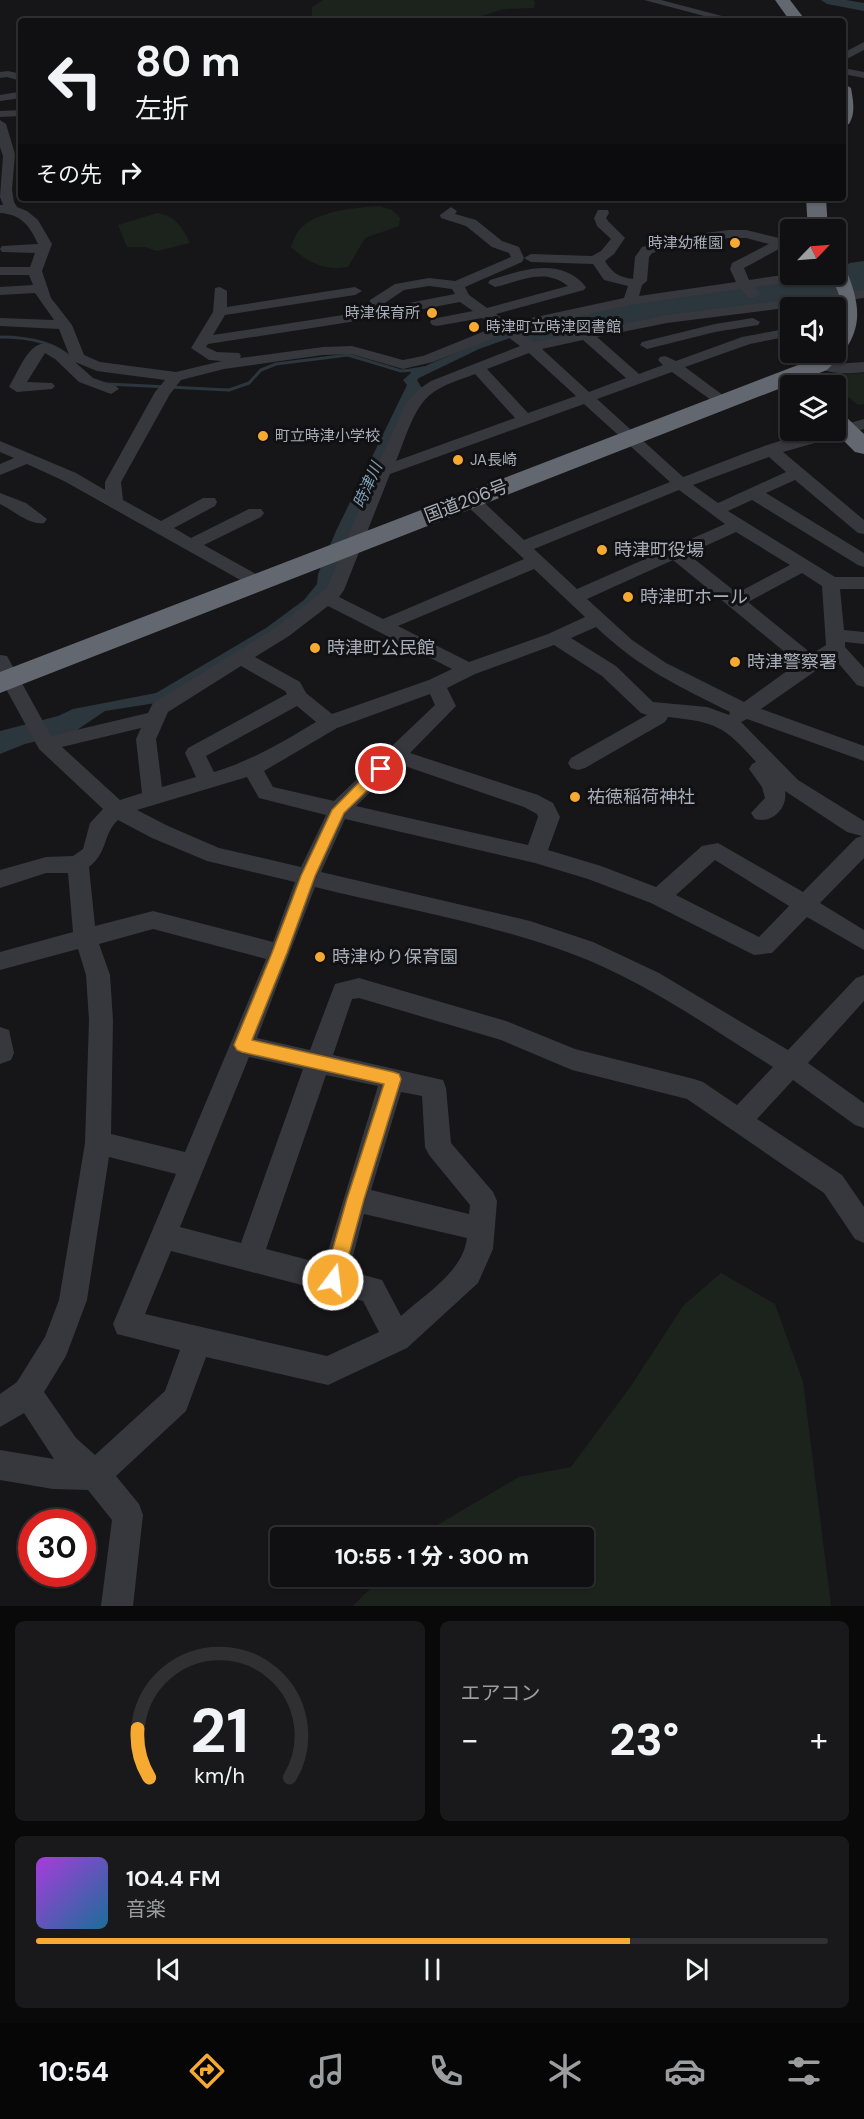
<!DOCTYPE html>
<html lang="ja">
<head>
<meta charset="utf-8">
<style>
	body { margin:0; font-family:"DM Sans","Noto Sans JP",sans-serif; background:#19191b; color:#f1f3f6; height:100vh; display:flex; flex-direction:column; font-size:22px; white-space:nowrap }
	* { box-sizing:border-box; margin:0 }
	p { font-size:20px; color:#9c9d9f }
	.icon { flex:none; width:33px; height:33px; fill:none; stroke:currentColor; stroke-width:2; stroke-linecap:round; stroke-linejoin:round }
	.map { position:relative; height:1606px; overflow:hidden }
	.sheet { display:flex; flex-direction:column; gap:15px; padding:15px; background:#09090a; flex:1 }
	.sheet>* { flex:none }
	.top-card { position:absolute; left:18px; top:18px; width:828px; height:183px; border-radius:6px; box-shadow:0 2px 4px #0004,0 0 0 2px #303032; background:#101012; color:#f1f3f6; overflow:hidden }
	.needle { width:39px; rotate:65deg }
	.buttons { position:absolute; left:780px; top:219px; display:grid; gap:12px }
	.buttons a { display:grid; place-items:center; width:66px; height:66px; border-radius:6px; background:#101012; box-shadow:0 2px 4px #0004,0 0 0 2px #303032; font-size:30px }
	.speed { position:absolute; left:18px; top:1509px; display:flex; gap:12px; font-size:30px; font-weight:700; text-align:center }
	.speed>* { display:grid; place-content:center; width:78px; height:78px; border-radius:50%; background:#101012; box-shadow:0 2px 4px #0004,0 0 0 2px #303032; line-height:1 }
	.speed .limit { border:9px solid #d22; background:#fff; color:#111 }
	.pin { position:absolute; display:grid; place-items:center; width:51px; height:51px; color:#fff; margin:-26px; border:3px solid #fff; border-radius:50%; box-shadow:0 2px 6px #0007 }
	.me { position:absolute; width:66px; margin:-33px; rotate:15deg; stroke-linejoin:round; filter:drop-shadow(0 0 4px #0008) }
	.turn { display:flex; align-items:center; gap:21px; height:126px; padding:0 18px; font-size:27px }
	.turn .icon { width:78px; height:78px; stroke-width:2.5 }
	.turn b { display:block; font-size:42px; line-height:51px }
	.then { display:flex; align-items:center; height:57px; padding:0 18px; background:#0003; gap:12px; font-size:22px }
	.big { font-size:45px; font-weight:800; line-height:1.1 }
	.sheet .tile { flex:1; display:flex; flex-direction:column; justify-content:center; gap:9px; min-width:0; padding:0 21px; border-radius:9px; background:#19191b }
	.sheet .dial { align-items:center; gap:0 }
	.dial svg { height:156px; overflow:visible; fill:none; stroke:#303032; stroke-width:7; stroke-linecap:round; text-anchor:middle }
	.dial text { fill:#f1f3f6; stroke:none }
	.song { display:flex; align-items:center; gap:18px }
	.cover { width:72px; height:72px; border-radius:9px; background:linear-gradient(135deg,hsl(280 70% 55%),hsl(200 70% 35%)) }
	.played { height:6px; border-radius:3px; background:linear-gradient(90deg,#f6aa31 75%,#303032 75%) }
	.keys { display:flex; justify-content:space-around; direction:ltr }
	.heat { display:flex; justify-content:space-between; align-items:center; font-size:33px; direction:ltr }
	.sheet .tiles { flex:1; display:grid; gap:15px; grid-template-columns:1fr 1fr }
	.tile:last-child { grid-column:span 2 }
	.trip { position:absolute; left:270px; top:1527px; width:324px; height:60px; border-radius:6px; background:#101012; box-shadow:0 2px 4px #0004,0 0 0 2px #303032; font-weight:800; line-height:60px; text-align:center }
	.tabs { display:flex; height:96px; justify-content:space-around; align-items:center; background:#060607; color:#9c9d9f }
	.tabs .icon { width:42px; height:42px }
	.tabs .on { color:#f6aa31 }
	.tabs b { font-size:27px; color:#f1f3f6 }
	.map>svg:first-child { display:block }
</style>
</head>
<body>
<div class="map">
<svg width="864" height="1606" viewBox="0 0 864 1606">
	<rect width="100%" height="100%" fill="#161618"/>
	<g fill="#1c231d">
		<path d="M 323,0 L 533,0 L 535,2 L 534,8 L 504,9 L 465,21 L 312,21 L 312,7 Z"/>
		<path d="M 379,206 L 392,210 L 400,218 L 399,226 L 365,238 L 348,267 C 324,271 309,263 291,247 C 293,242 295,235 299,230 C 317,210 355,208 379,206 Z"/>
		<path d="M 157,213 C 176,216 182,227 190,243 L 157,251 L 145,247 L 127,247 L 118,225 Z"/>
		<path d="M 864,373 L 864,404 L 858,405 L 823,376 Z"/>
		<path d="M 721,1273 L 775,1304 L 803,1382 L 831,1606 L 353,1606 L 382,1577 L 584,1576 L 584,1538 L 420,1537 L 427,1531 L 519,1477 L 571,1467 L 631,1386 L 683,1306 Z"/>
	</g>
	<path fill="#2c363d" d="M 864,261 L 864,291 L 536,343 L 510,338 L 479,349 L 419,378 L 417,380 L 423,390 L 331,589 L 305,612 L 156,703 L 105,711 L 74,732 L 25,744 L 0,754 L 0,731 L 58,716 L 73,709 L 156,693 L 266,628 L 304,600 L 317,584 L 318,574 L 336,531 L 407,385 L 403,380 L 411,373 L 409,369 L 425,366 L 502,333 L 648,300 L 836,274 L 836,271 L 850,263 Z"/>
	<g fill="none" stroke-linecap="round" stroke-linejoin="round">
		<g stroke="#2c363d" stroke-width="3">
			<path d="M 0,337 C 26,337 54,341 72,359"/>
			<path d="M 107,384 L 229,390 L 249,383 L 261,370 L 276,364 L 348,355 L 401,371 L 414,370"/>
		</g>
		<path fill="#2c363d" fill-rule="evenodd" d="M 821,0 L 846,0 L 864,3 L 864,11 L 827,4 Z"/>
		<g fill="#37383d" fill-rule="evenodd">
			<path d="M 644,0 L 661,0 L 741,21 L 723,21 Z"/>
			<path d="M 864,42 L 864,50 L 843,61 L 843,53 Z"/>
			<path d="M 843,68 L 864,72 L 864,78 L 843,74 Z"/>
			<path d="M 8,71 L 21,74 L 21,81 L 7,77 L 0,78 L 0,72 Z"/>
			<path d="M 18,92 L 21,92 L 21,98 L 0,101 L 0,95 Z"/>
			<path d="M 21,110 L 21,116 L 0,117 L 0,111 Z"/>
			<path d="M 0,120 L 6,124 L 15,154 L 12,190 L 14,202 L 17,207 L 27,211 L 38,220 L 52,244 L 42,271 L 51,298 L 72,325 L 84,355 L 100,362 L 176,372 L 222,361 L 209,360 L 191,348 L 213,312 L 215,288 L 220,287 L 227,291 L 227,307 L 355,287 L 362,291 L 355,295 L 225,315 L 213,335 L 369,311 L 370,300 L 395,284 L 429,278 L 455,281 L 511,257 L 509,253 L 492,247 L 466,226 L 441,218 L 440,215 L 451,207 L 457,211 L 455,214 L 476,220 L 502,241 L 519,247 L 524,258 L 531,254 L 592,256 L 601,251 L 611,239 L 597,226 L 594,218 L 598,210 L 608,210 L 609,213 L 606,218 L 608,221 L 625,238 L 614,254 L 605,261 C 613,273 618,277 633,279 L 635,257 L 642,247 L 697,234 L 729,230 L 746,230 L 779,238 L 790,237 L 790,243 L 744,268 L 749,280 L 790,274 L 827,274 L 820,278 L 755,287 L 760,294 L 753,298 L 748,297 L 741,289 L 630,305 L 517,330 L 534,342 L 667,315 L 864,290 L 864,298 L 667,323 L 597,337 L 639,374 L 663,365 L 658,360 L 660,357 L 665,356 L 676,361 L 742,337 L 790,328 L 790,336 L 750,344 L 685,367 L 728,399 L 731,402 L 728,405 L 718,405 L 672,372 L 597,399 L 683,477 C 724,462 794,430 836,430 L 836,427 L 864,419 L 864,429 L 783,452 L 864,520 L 864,534 L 858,533 L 795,480 L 766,493 L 864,553 L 864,567 L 858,565 L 752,500 L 728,511 L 835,577 L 864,577 L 864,589 L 840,589 L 844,630 L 864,632 L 864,644 L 845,642 L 845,647 L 864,668 L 864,687 L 857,685 L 834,658 L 761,709 L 864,746 L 864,761 L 747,719 L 741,722 L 798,780 L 864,821 L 864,858 L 820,903 L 864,930 L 864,950 L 807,917 L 772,953 L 754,955 L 651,903 L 588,879 L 535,863 L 345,819 L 321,872 L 530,921 L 593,942 L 659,973 L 788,1050 L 856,978 L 864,975 L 864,1001 L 808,1063 L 864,1103 L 864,1128 L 855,1125 L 793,1080 L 757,1119 L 842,1175 L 864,1207 L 864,1243 L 855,1239 L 824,1193 L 687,1099 L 572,1070 L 501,1040 L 359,998 L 352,999 L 333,1055 L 443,1080 L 446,1088 L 451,1143 L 493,1192 L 497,1201 L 493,1249 L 478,1283 L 407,1348 L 328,1385 L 206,1357 L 186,1411 L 116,1476 L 139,1504 L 143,1515 L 133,1606 L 101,1606 L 112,1520 L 88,1490 L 53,1489 L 0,1480 L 0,1450 L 54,1459 L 24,1413 L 0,1427 L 0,1394 L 17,1382 L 45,1337 L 59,1300 L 85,1143 L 89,1020 L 86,975 L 78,949 L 0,970 L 0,952 L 73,932 L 68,873 L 46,873 L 0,888 L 0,870 L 46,857 L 73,856 L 83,849 L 90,823 L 103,809 L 39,749 L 0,678 L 0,655 L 7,656 L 51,736 L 148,713 L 153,703 L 275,628 L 327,588 L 375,471 L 406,403 L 419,389 L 431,381 L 520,346 L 504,334 L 433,362 L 403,369 L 351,354 L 323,355 L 224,369 L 181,380 L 170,394 L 121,482 L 123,500 L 161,521 L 203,498 L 215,498 L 217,502 L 215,506 L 174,528 L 191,538 L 249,509 L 261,509 L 264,513 L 261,517 L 204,545 L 263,578 L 266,582 L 263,586 L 251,586 L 64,481 L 27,464 L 0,475 L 0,464 L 14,458 L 0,452 L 0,441 L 76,473 L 105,490 L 105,482 L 155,392 L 165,380 L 97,371 L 75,362 L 93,378 L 116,386 L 119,389 L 111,394 L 79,382 L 55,359 L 45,353 L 27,382 L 52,383 L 55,386 L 52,389 L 17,392 L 9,387 C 25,359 35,324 70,357 L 59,329 L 0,326 L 0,318 L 54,320 L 35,293 L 0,295 L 0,287 L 33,285 L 29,275 L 0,275 L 0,267 L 30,267 L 35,253 L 2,252 L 0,249 L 2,246 L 38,244 C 30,226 21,214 0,213 L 0,205 L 3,205 L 0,197 L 3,156 L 0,147 ZM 729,238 L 746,238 L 769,244 L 732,263 L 730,269 L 736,282 L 639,296 L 642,285 L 647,281 L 649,257 L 652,253 L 697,242 ZM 524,258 L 531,262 L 593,264 L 604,280 L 628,286 L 624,298 L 508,323 L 496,314 L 584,290 L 586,287 C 561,256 522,270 490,280 L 488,283 L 495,287 C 521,281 545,267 568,286 L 487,308 L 469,295 L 465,287 L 522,262 ZM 429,286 L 452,289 L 455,294 L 383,308 L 382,305 L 404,290 ZM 460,302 L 473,311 L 432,319 L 430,322 L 432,325 L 437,326 L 482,318 L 495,327 L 423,356 L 403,360 L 352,346 L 323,347 L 240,358 L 241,356 L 239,353 L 217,352 L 206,347 L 208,344 L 376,318 ZM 583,340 L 626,378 L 589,392 L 542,349 ZM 529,353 L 576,396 L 528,413 L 487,369 ZM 475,374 L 515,418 L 396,461 C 405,440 413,408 431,394 C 444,384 460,380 475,374 ZM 584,404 L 670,482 L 524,540 L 476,495 L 464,495 L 462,499 L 464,503 L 524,559 L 383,619 L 339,597 L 344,590 L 390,474 ZM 769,457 L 786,472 L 718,503 L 693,485 ZM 679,490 L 725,524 L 577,589 L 534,549 ZM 736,532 L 790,565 L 737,593 L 688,554 ZM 673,560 L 798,663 L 744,702 L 666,663 L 632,640 L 587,599 ZM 534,569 L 585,617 L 548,634 L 469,662 L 398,626 ZM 802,573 L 822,586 L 826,645 L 812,654 L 748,602 ZM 328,606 L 452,669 L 429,680 L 332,714 L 306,693 L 300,682 L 255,657 L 289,636 ZM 596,627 C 639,668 678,686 730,712 L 729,715 L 707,707 L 653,702 L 616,666 L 571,638 ZM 554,645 L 602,676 L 641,713 L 647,715 L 571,758 L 568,763 L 571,768 L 578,770 L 585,768 L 665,722 L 668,717 C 716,722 724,726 756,762 L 752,764 L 749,769 L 762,787 L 765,798 L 751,813 L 755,819 C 772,824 788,808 785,791 L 847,832 L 862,836 L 856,838 L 803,892 L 718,843 L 702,846 L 656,887 L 601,866 L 548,850 L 560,817 L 553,803 L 538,795 L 410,753 L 456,706 L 447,688 L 475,674 ZM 241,666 L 285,691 L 287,694 L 188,748 L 185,753 L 196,777 L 162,787 L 156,739 L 168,712 ZM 430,694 L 435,705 L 334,801 L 273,787 L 264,771 L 337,728 ZM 297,706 L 316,722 C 281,743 253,760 214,772 L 206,756 ZM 141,728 L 136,739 L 142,793 L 120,800 L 62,747 ZM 399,764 L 524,807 L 537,814 L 538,817 L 528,845 L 356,806 ZM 247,777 L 259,798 L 326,815 L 301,867 L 219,848 L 168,826 L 137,810 ZM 118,820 L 152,838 L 207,861 L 295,882 L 273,942 L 153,911 L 95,926 L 89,867 C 109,851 102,835 118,820 ZM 715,860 L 789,906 L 759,937 L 676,895 ZM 315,887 C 399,908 494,924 575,955 C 646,982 709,1027 773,1067 L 737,1105 L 703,1082 L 694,1079 L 575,1049 L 506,1021 L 359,978 L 335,984 L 310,1050 L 257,1038 ZM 153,929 L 266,959 L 185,1152 L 111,1134 L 113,1020 L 110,975 L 99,944 ZM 249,1057 L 303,1069 L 241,1243 L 180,1227 ZM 326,1075 L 378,1086 L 324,1264 L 266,1249 ZM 401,1092 L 422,1096 L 425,1147 L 429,1155 L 470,1205 L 469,1214 L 371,1190 ZM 109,1157 L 176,1174 L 113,1324 L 117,1334 L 180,1350 L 165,1391 L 95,1455 L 76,1438 L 44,1392 L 66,1356 L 87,1300 ZM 364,1214 L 467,1238 C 463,1272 425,1294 401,1316 L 382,1280 L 349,1271 ZM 171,1251 L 363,1301 L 379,1332 L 327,1356 L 145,1314 Z"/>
			<path d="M 753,318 L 760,322 L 758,325 L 715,332 L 647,349 L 640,345 L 642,342 L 715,324 Z"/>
			<path d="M 801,352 L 817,352 L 834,364 L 864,362 L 864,372 C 839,375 817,374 801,352 Z"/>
			<path d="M 0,493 L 26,503 L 47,519 L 44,523 C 30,526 13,510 0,504 Z"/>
			<path d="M 0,1027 L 9,1030 L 14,1053 L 11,1060 L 0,1064 Z"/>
		</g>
		<g fill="#63676f" fill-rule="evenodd">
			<path d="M 775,0 L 790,0 L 806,21 L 790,21 Z"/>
			<path d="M 843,83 L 851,88 C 853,100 856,113 849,124 L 843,125 Z"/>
			<path d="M 806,198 L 826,198 L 828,230 L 808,230 Z"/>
			<path d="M 836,261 L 843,263 C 864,309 864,336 827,370 L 0,693 L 0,672 L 811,360 L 821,352 L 836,352 C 836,341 840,336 842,325 C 847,308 837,290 830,274 L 836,274 Z"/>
			<path d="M 836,413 L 844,415 L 864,434 L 864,454 L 855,452 L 833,430 L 836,430 Z"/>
		</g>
	</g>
	<path fill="#f6aa31" stroke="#a06e20" stroke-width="1.5" d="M 381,764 L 388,769 L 386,772 L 344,813 L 315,876 L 287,953 L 252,1040 L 393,1072 L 399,1074 L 401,1079 L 364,1199 L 342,1280 L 340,1286 L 333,1289 L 327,1286 L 324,1280 L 347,1199 L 384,1084 L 242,1052 L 237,1050 L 234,1045 L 272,953 L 301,876 L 332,810 L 376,765 Z"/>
	<g fill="#f6aa31" stroke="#111113" stroke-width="2">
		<circle cx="735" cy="243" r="6"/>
		<circle cx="432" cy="313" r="6"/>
		<circle cx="474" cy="327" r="6"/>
		<circle cx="263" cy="436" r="6"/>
		<circle cx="458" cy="460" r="6"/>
		<circle cx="602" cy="550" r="6"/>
		<circle cx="628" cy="597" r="6"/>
		<circle cx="315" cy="648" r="6"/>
		<circle cx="735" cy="662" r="6"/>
		<circle cx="575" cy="797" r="6"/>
		<circle cx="320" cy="957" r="6"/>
	</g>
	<g text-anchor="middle" stroke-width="6" stroke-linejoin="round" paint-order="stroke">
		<g font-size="15" fill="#a8aeb9" stroke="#111113" text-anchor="start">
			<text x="723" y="248" text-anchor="end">時津幼稚園</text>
			<text x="420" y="318" text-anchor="end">時津保育所</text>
			<text x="486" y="332">時津町立時津図書館</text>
			<text x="275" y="441">町立時津小学校</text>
			<text x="470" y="465">JA長崎</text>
		</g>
		<g font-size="16" font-style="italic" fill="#7e9eb4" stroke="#111113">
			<text transform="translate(367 485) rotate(-66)" y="6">時津川</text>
		</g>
		<g font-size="18" fill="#a8aeb9" stroke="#111113">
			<text transform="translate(466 501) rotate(-21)" y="6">国道206号</text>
		</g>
		<g font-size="18" fill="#a8aeb9" stroke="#111113" text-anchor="start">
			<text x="614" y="556">時津町役場</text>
			<text x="640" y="603">時津町ホール</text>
			<text x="327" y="654">時津町公民館</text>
			<text x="747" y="668">時津警察署</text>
			<text x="587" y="803">祐徳稲荷神社</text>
			<text x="332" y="963">時津ゆり保育園</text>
		</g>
	</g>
</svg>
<div class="buttons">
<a><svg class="needle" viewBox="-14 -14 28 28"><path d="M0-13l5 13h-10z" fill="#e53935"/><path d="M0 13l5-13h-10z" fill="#9c9d9f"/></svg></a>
<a><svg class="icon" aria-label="sound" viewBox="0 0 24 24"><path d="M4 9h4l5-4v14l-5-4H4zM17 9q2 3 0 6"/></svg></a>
<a><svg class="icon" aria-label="layers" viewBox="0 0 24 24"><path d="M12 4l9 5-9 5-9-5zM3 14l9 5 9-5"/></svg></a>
</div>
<div class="speed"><div class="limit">30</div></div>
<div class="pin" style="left:381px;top:769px;background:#d93025"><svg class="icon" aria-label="arrive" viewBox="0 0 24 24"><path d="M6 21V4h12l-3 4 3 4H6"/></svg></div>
<svg class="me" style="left:333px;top:1280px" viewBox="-20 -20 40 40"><circle r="17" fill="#f6aa31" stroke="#fff" stroke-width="3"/><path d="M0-11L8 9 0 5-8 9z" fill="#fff"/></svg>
<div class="trip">10:55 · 1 分 · 300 m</div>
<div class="top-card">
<div class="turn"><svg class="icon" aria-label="left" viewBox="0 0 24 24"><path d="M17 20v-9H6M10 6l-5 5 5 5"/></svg><div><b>80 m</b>左折</div></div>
<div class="then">その先<svg class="icon" aria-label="right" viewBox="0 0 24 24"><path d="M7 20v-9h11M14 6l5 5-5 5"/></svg></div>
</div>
</div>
<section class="sheet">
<div class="tiles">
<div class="tile dial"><svg viewBox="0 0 100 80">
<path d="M14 69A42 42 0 1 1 86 69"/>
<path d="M14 69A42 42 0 0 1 8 44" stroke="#f6aa31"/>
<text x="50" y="56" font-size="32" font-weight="700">21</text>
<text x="50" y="72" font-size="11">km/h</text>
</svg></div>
<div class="tile"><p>エアコン</p>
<div class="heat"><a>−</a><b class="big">23°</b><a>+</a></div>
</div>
<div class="tile">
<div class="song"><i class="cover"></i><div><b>104.4 FM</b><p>音楽</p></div></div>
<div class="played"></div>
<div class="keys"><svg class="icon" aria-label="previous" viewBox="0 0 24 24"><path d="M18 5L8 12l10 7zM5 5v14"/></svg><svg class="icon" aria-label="pause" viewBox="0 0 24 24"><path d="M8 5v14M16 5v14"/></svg><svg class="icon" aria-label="next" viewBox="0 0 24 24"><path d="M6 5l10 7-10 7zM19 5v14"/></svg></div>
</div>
</div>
</section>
<nav class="tabs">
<b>10:54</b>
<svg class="icon on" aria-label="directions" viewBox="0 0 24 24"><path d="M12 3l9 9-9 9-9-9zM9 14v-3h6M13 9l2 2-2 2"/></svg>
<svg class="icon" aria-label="music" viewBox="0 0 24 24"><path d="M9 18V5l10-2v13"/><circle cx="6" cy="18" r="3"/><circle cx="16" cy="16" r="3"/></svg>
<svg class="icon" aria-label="phone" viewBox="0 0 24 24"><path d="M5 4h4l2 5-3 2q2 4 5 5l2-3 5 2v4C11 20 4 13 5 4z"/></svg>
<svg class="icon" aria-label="climate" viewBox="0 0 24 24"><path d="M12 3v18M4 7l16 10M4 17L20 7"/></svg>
<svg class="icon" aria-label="car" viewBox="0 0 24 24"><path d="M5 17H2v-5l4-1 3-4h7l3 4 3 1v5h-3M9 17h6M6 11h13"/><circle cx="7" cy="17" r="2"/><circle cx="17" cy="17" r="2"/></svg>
<svg class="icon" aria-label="filters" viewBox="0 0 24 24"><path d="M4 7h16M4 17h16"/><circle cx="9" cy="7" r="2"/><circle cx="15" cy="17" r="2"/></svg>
</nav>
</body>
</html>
